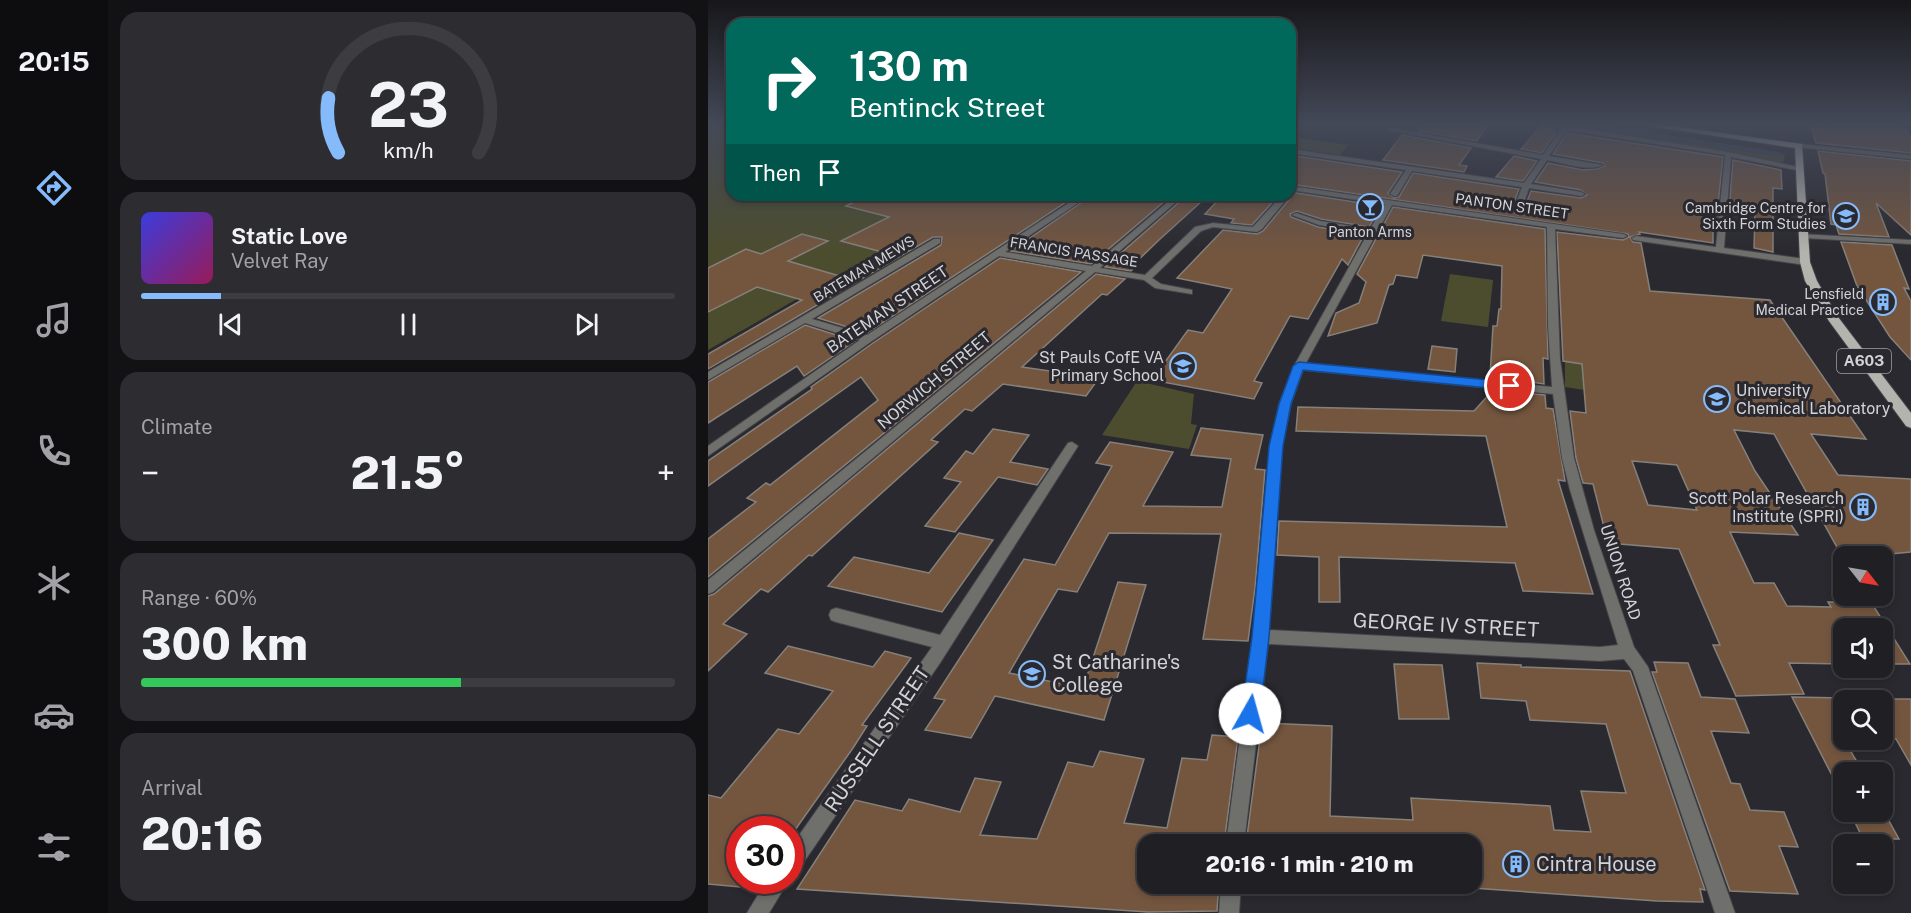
<!DOCTYPE html>
<html lang="en">
<head>
<meta charset="utf-8">
<style>
	body { margin:0; font-family:"Public Sans",sans-serif; background:#2d2c30; color:#f1f3f6; height:100vh; display:flex; flex-direction:column; font-size:22px; white-space:nowrap }
	* { box-sizing:border-box; margin:0 }
	p { font-size:20px; color:#a2a2a6 }
	.icon { flex:none; width:33px; height:33px; fill:none; stroke:currentColor; stroke-width:2; stroke-linecap:round; stroke-linejoin:round }
	.map { position:relative; flex:1; overflow:hidden }
	.side { display:flex; flex-direction:column; gap:12px; padding:12px; background:#121113; width:600px }
	.side>* { flex:none }
	.guide { position:absolute; left:18px; top:18px; width:570px; height:183px; border-radius:18px; box-shadow:0 3px 9px #0003,0 0 0 2px #3d3d41; background:#00695c; color:#fff; overflow:hidden }
	.needle { width:39px; rotate:121deg }
	.fabs { position:absolute; left:1125px; top:546px; display:grid; gap:12px }
	.fabs a { display:grid; place-items:center; width:60px; height:60px; border-radius:12px; background:#201f23; box-shadow:0 3px 9px #0003,0 0 0 2px #3d3d41; font-size:30px }
	.speed { position:absolute; left:18px; top:816px; display:flex; gap:12px; font-size:30px; font-weight:700; text-align:center }
	.speed>* { display:grid; place-content:center; width:78px; height:78px; border-radius:50%; background:#201f23; box-shadow:0 3px 9px #0003,0 0 0 2px #3d3d41; line-height:1 }
	.speed .limit { border:9px solid #d22; background:#fff; color:#111 }
	.pin { position:absolute; display:grid; place-items:center; width:51px; height:51px; color:#fff; margin:-26px; border:3px solid #fff; border-radius:50%; box-shadow:0 2px 6px #0007 }
	.me { position:absolute; width:66px; margin:-33px; rotate:7deg; stroke-linejoin:round; filter:drop-shadow(0 0 4px #0008) }
	.turn { display:flex; align-items:center; gap:21px; height:126px; padding:0 24px; font-size:27px }
	.turn .icon { width:78px; height:78px; stroke-width:2.5 }
	.turn b { display:block; font-size:42px; line-height:51px }
	.then { display:flex; align-items:center; height:57px; padding:0 24px; background:#0003; gap:12px; font-size:22px }
	.big { font-size:45px; font-weight:800; line-height:1.1 }
	.side .tile { flex:1; display:flex; flex-direction:column; justify-content:center; gap:9px; min-width:0; padding:0 21px; border-radius:18px; background:#2d2c30 }
	.side .dial { align-items:center; gap:0 }
	.dial svg { height:156px; overflow:visible; fill:none; stroke:#3d3d41; stroke-width:7; stroke-linecap:round; text-anchor:middle }
	.dial text { fill:#f1f3f6; stroke:none }
	.song { display:flex; align-items:center; gap:18px }
	.cover { width:72px; height:72px; border-radius:9px; background:linear-gradient(135deg,hsl(240 70% 55%),hsl(330 70% 35%)) }
	.played { height:6px; border-radius:3px; background:linear-gradient(90deg,#85bbfb 15%,#3d3d41 15%) }
	.keys { display:flex; justify-content:space-around; direction:ltr }
	.heat { display:flex; justify-content:space-between; align-items:center; font-size:33px; direction:ltr }
	.charge { height:9px; border-radius:4px; background:linear-gradient(90deg,#34c759 60%,#3d3d41 0) }
	.trip { position:absolute; left:429px; top:834px; width:345px; height:60px; border-radius:18px; background:#201f23; box-shadow:0 3px 9px #0003,0 0 0 2px #3d3d41; font-weight:800; line-height:60px; text-align:center }
	main { display:flex; flex:1; min-height:0 }
	.dock { display:flex; flex-direction:column; width:108px; justify-content:space-around; align-items:center; background:#0d0c0e; color:#a2a2a6 }
	.dock .icon { width:42px; height:42px }
	.dock .active { color:#85bbfb }
	.dock b { font-size:27px; color:#f1f3f6 }
	.map>svg:first-child { display:block }
</style>
</head>
<body>
<main>
<nav class="dock">
<b>20:15</b>
<svg class="icon active" aria-label="directions" viewBox="0 0 24 24"><path d="M12 3l9 9-9 9-9-9zM9 14v-3h6M13 9l2 2-2 2"/></svg>
<svg class="icon" aria-label="music" viewBox="0 0 24 24"><path d="M9 18V5l10-2v13"/><circle cx="6" cy="18" r="3"/><circle cx="16" cy="16" r="3"/></svg>
<svg class="icon" aria-label="phone" viewBox="0 0 24 24"><path d="M5 4h4l2 5-3 2q2 4 5 5l2-3 5 2v4C11 20 4 13 5 4z"/></svg>
<svg class="icon" aria-label="climate" viewBox="0 0 24 24"><path d="M12 3v18M4 7l16 10M4 17L20 7"/></svg>
<svg class="icon" aria-label="car" viewBox="0 0 24 24"><path d="M5 17H2v-5l4-1 3-4h7l3 4 3 1v5h-3M9 17h6M6 11h13"/><circle cx="7" cy="17" r="2"/><circle cx="17" cy="17" r="2"/></svg>
<svg class="icon" aria-label="filters" viewBox="0 0 24 24"><path d="M4 7h16M4 17h16"/><circle cx="9" cy="7" r="2"/><circle cx="15" cy="17" r="2"/></svg>
</nav>
<section class="side">
<div class="tile dial"><svg viewBox="0 0 100 80">
<path d="M14 69A42 42 0 1 1 86 69"/>
<path d="M14 69A42 42 0 0 1 9 41" stroke="#85bbfb"/>
<text x="50" y="56" font-size="32" font-weight="700">23</text>
<text x="50" y="72" font-size="11">km/h</text>
</svg></div>
<div class="tile">
<div class="song"><i class="cover"></i><div><b>Static Love</b><p>Velvet Ray</p></div></div>
<div class="played"></div>
<div class="keys"><svg class="icon" aria-label="previous" viewBox="0 0 24 24"><path d="M18 5L8 12l10 7zM5 5v14"/></svg><svg class="icon" aria-label="pause" viewBox="0 0 24 24"><path d="M8 5v14M16 5v14"/></svg><svg class="icon" aria-label="next" viewBox="0 0 24 24"><path d="M6 5l10 7-10 7zM19 5v14"/></svg></div>
</div>
<div class="tile"><p>Climate</p>
<div class="heat"><a>−</a><b class="big">21.5°</b><a>+</a></div>
</div>
<div class="tile"><p>Range · 60%</p><b class="big">300 km</b><div class="charge"></div></div>
<div class="tile"><p>Arrival</p><b class="big">20:16</b></div>
</section>
<div class="map">
<svg width="1203" height="913" viewBox="0 0 1203 913">
	<rect width="100%" height="100%" fill="#2a292f"/>
	<g fill="#4c4d2e">
		<path d="M 0,125 L 24,125 L 24,195 L 268,195 L 252,205 L 334,221 L 319,230 L 239,213 L 0,350 Z"/>
		<path d="M 855,125 L 893,125 L 1070,152 L 1077,156 L 1075,163 Z"/>
		<path d="M 592,138 L 640,145 L 632,155 L 583,148 Z"/>
		<path d="M 742,274 L 785,280 L 780,327 L 733,321 Z"/>
		<path d="M 857,361 L 874,364 L 876,390 L 857,387 Z"/>
		<path d="M 429,381 L 486,394 L 483,424 L 489,425 L 481,449 L 394,435 Z"/>
	</g>
	<g fill="none" stroke-linecap="round" stroke-linejoin="round">
		<path stroke="#33425e" stroke-width="4" d="M 872,125 L 1073,155"/>
	</g>
	<g fill="#74563f" stroke="#86807b" stroke-width="1.5" fill-rule="evenodd">
		<path d="M 712,125 L 780,125 L 769,141 L 711,131 Z"/>
		<path d="M 834,125 L 848,132 L 834,153 L 813,149 Z"/>
		<path d="M 1114,125 L 1192,125 L 1203,137 L 1203,153 L 1108,143 L 1104,128 L 1117,130 Z"/>
		<path d="M 859,133 L 1015,157 L 1008,224 L 1005,224 L 1005,243 L 931,232 L 932,234 L 922,237 L 925,242 L 933,243 L 942,291 L 1062,300 L 1158,439 L 1103,434 L 1130,475 L 1203,479 L 1203,552 L 1182,554 L 1130,549 L 1066,434 L 1026,430 L 1047,471 L 1090,535 L 1022,532 L 1046,583 L 1066,583 L 1079,606 L 1123,607 L 1120,602 L 1163,602 L 1202,664 L 1174,664 L 1174,628 L 1136,628 L 1136,664 L 1081,663 L 1096,694 L 1028,696 L 1005,645 L 1012,645 L 971,549 L 900,543 L 885,484 L 875,483 L 868,458 L 862,411 L 878,413 L 874,364 L 855,361 L 849,232 L 915,240 L 921,237 L 920,234 L 582,184 L 582,155 L 694,172 L 680,193 L 686,198 L 691,197 L 705,173 L 811,189 L 803,210 L 810,215 L 815,212 L 823,191 L 873,198 L 879,195 L 873,190 L 827,182 L 840,163 L 875,170 L 889,169 L 897,166 L 895,163 L 845,154 ZM 924,461 L 969,465 L 989,510 L 940,505 Z"/>
		<path d="M 694,135 L 763,148 L 751,165 L 759,166 L 756,172 L 675,160 Z"/>
		<path d="M 1110,151 L 1203,161 L 1203,235 L 1168,203 L 1181,237 L 1131,234 L 1128,225 L 1123,224 L 1117,174 L 1115,173 Z"/>
		<path d="M 806,156 L 829,161 L 815,181 L 788,177 Z"/>
		<path d="M 1025,160 L 1073,170 L 1074,189 L 1065,188 L 1065,252 L 1046,248 L 1047,214 L 1021,210 Z"/>
		<path d="M 582,192 L 673,206 L 661,227 L 613,219 L 589,211 L 582,214 L 583,217 L 610,227 L 656,235 L 640,265 L 634,259 L 600,319 L 582,316 L 546,381 L 554,383 L 546,399 L 444,380 L 480,330 L 495,333 L 524,289 L 469,278 L 515,230 L 549,234 L 555,231 L 584,196 Z"/>
		<path d="M 160,195 L 369,195 L 159,333 L 110,318 L 233,245 L 234,237 L 225,237 L 0,369 L 0,354 L 94,300 L 49,287 L 0,312 L 0,268 L 38,249 L 53,254 L 94,234 L 120,241 L 80,261 L 135,277 L 178,253 L 133,241 L 181,217 L 138,206 Z"/>
		<path d="M 384,195 L 464,195 L 383,264 L 303,251 Z"/>
		<path d="M 515,195 L 571,195 L 544,225 L 523,223 L 526,219 L 497,214 Z"/>
		<path d="M 477,197 L 494,201 L 451,240 L 424,266 L 427,267 L 423,271 L 397,267 Z"/>
		<path d="M 685,207 L 837,229 L 840,359 L 835,358 L 836,384 L 782,376 L 785,326 L 789,326 L 791,309 L 793,309 L 794,266 L 715,255 L 709,278 L 688,275 L 685,284 L 681,285 L 669,323 L 620,336 L 628,313 L 651,303 L 658,282 L 649,274 Z"/>
		<path d="M 1133,242 L 1184,245 L 1201,289 L 1196,288 L 1203,301 L 1203,360 L 1182,337 L 1149,286 Z"/>
		<path d="M 292,258 L 373,272 L 0,577 L 0,539 L 48,502 L 39,498 L 58,483 L 62,485 L 170,400 L 153,377 L 0,486 L 0,461 L 104,389 L 103,387 L 165,343 Z"/>
		<path d="M 388,274 L 417,279 L 399,295 L 394,294 L 314,367 L 391,378 L 378,396 L 295,384 L 264,411 L 257,409 L 223,440 L 230,442 L 104,556 L 101,555 L 60,592 L 53,589 L 15,624 L 39,634 L 0,671 L 0,596 L 6,594 Z"/>
		<path d="M 97,325 L 147,341 L 96,376 L 89,366 L 0,423 L 0,382 Z"/>
		<path d="M 724,346 L 749,349 L 747,372 L 720,369 Z"/>
		<path d="M 785,390 L 837,395 L 838,408 L 845,409 L 857,481 L 850,480 L 885,594 L 815,591 L 807,563 L 631,557 L 632,602 L 611,602 L 611,557 L 569,555 L 571,521 L 799,527 L 778,436 L 588,431 L 590,407 L 766,411 Z"/>
		<path d="M 493,428 L 555,435 L 547,469 L 557,470 L 547,588 L 540,641 L 495,639 L 513,534 L 401,533 L 369,592 L 350,589 L 301,673 L 375,688 L 410,582 L 438,585 L 396,720 L 287,696 L 263,738 L 217,730 L 237,700 L 226,698 L 316,559 L 347,565 L 404,466 L 388,463 L 402,442 L 465,452 L 435,506 L 514,507 L 523,459 L 483,455 Z"/>
		<path d="M 285,429 L 321,435 L 302,462 L 340,469 L 329,485 L 290,477 L 247,532 L 217,526 L 253,482 L 236,478 L 258,451 L 265,454 Z"/>
		<path d="M 251,533 L 285,540 L 234,612 L 120,586 L 146,557 L 221,573 Z"/>
		<path d="M 80,646 L 165,667 L 177,651 L 203,658 L 154,725 L 159,726 L 145,748 L 87,830 L 32,830 L 32,887 L 0,884 L 0,795 L 13,798 L 70,729 L 91,734 L 125,691 L 57,673 Z"/>
		<path d="M 946,662 L 980,663 L 993,697 L 1027,699 L 1041,733 L 1003,731 L 1023,783 L 1032,784 L 1042,810 L 1076,812 L 1090,847 L 1071,846 L 1090,894 L 1022,891 L 944,672 L 949,672 Z"/>
		<path d="M 769,663 L 813,665 L 813,667 L 922,671 L 997,890 L 992,889 L 995,902 L 949,901 L 764,888 L 764,844 L 538,844 L 554,723 L 624,726 L 622,816 L 705,820 L 703,798 L 842,806 L 846,830 L 883,832 L 873,791 L 918,793 L 898,724 L 822,720 L 818,701 L 773,698 Z"/>
		<path d="M 686,664 L 734,665 L 741,719 L 691,719 Z"/>
		<path d="M 1084,697 L 1136,698 L 1136,740 L 1155,772 L 1136,772 L 1136,799 Z"/>
		<path d="M 1174,699 L 1203,699 L 1203,765 L 1188,739 L 1174,739 Z"/>
		<path d="M 504,735 L 530,737 L 516,844 L 440,844 L 440,884 L 511,884 L 509,911 L 440,912 L 89,889 L 147,800 L 194,811 L 201,799 L 252,812 L 267,778 L 293,782 L 272,835 L 329,839 L 360,762 L 385,767 L 392,751 L 436,759 L 416,823 L 459,828 L 474,758 L 499,760 Z"/>
		<path d="M 1142,812 L 1176,812 L 1191,839 L 1155,839 Z"/>
	</g>
	<g fill="none" stroke-linecap="round" stroke-linejoin="round">
		<defs>
			<g id="minor">
				<path d="M 837,125 L 852,125 L 1020,152 L 1095,168 L 1095,170 L 1093,171 L 1023,157 L 1016,248 L 1097,259 L 1101,262 L 1097,265 L 925,240 L 924,238 L 928,236 L 1008,247 L 1017,155 L 859,130 L 841,156 L 895,165 C 880,172 855,163 839,160 L 823,184 L 873,192 L 877,194 L 873,196 L 821,188 L 813,211 L 809,213 L 805,211 L 814,187 L 704,171 L 689,196 L 686,196 L 682,194 L 698,170 L 582,153 L 582,149 L 816,183 L 833,159 L 681,130 L 684,128 L 835,155 L 853,129 Z"/>
				<path d="M 1091,144 L 1203,155 L 1203,159 L 1089,147 L 1089,145 Z"/>
				<path d="M 582,186 L 915,234 L 919,236 L 915,238 L 847,229 L 852,359 L 866,458 L 886,530 L 926,647 L 940,667 L 1027,913 L 1007,913 L 925,671 L 916,659 L 892,661 L 560,644 L 536,844 L 518,844 L 545,637 L 562,446 L 571,404 L 586,366 L 660,233 L 611,225 L 584,215 L 588,213 L 612,221 L 662,229 L 677,204 L 582,190 ZM 684,205 L 839,227 L 840,326 L 844,387 L 598,363 ZM 595,370 L 845,394 L 854,458 L 862,490 L 910,645 L 892,647 L 561,630 L 574,446 L 583,404 Z"/>
				<path d="M 373,195 L 382,195 L 297,252 L 384,266 L 468,195 L 476,195 L 392,268 L 437,275 L 487,227 L 505,223 L 545,227 L 574,195 L 582,195 L 554,229 L 549,232 L 505,227 L 493,231 L 444,278 L 453,284 L 484,290 L 484,294 L 447,288 L 436,280 L 387,272 L 5,592 L 0,594 L 0,580 L 378,271 L 291,256 L 164,341 L 0,456 L 0,446 L 152,340 L 97,323 L 0,380 L 0,372 L 226,239 L 232,239 L 232,243 L 104,319 L 159,335 Z"/>
				<path d="M 1093,234 L 1203,240 L 1203,244 L 1096,238 L 1093,238 Z"/>
				<path d="M 364,442 L 370,446 L 232,663 L 89,872 L 82,874 L 82,848 L 224,647 L 128,622 L 123,620 L 121,615 L 123,610 L 128,608 L 232,635 L 360,443 Z"/>
				<path d="M 59,880 L 81,880 L 61,913 L 39,913 Z"/>
				<path d="M 513,884 L 533,884 L 531,913 L 511,913 Z"/>
			</g>
			<path id="primary" d="M 934,125 L 955,125 L 1094,144 L 1102,262 L 1109,281 L 1130,317 L 1203,413 L 1203,428 L 1198,426 L 1121,321 L 1097,281 L 1092,262 L 1087,148 Z"/>
		</defs>
		<use href="#minor" stroke="#45444a" stroke-width="2"/>
		<use href="#primary" stroke="#45444a" stroke-width="2"/>
		<use href="#minor" fill="#6f6f6c" fill-rule="evenodd"/>
		<use href="#primary" fill="#b4b4ae" fill-rule="evenodd"/>
	</g>
	<linearGradient id="sky" x2="0" y2="1"><stop stop-color="#17171a"/><stop offset="0.49" stop-color="#444958"/><stop offset="1" stop-color="#444958" stop-opacity="0"/></linearGradient>
	<rect width="1203" height="253" fill="url(#sky)"/>
	<path fill="#1a73e8" stroke="#114b97" stroke-width="1.5" d="M 591,362 L 802,382 L 808,386 L 802,390 L 595,370 L 583,404 L 575,446 L 561,637 L 552,714 L 549,721 L 542,724 L 536,721 L 533,714 L 544,637 L 561,446 L 571,404 L 585,366 Z"/>
	<defs>
		<symbol id="bar-ring" viewBox="-11 -11 22 22"><circle r="9.5" fill="#2a292f" stroke="#85bbfb" stroke-width="1.5"/><path d="M-6-5H6L.8 .8V4.5H3.5V6h-7V4.5H-.8V.8Z" fill="#85bbfb"/></symbol>
		<symbol id="university-ring" viewBox="-11 -11 22 22"><circle r="9.5" fill="#2a292f" stroke="#85bbfb" stroke-width="1.5"/><path d="M0-5L7-2L0 1L-7-2ZM-4 1L0 2.5L4 1V4Q0 6-4 4Z" fill="#85bbfb"/></symbol>
		<symbol id="building-ring" viewBox="-11 -11 22 22"><circle r="9.5" fill="#2a292f" stroke="#85bbfb" stroke-width="1.5"/><path d="M-4-6H4V6H1V3H-1V6H-4ZM-2.5-4.3h1.7v1.8h-1.7ZM.8-4.3h1.7v1.8H.8ZM-2.5-1h1.7V.8h-1.7ZM.8-1h1.7V.8H.8Z" fill="#85bbfb"/></symbol>
		<symbol id="school-ring" viewBox="-11 -11 22 22"><circle r="9.5" fill="#2a292f" stroke="#85bbfb" stroke-width="1.5"/><path d="M0-5L7-2L0 1L-7-2ZM-4 1L0 2.5L4 1V4Q0 6-4 4Z" fill="#85bbfb"/></symbol>
	</defs>
	<g fill-rule="evenodd">
		<use href="#bar-ring" x="647" y="192" width="30" height="30"/>
		<use href="#university-ring" x="1123" y="201" width="30" height="30"/>
		<use href="#building-ring" x="1160" y="287" width="30" height="30"/>
		<use href="#school-ring" x="460" y="351" width="30" height="30"/>
		<use href="#university-ring" x="994" y="384" width="30" height="30"/>
		<use href="#building-ring" x="1140" y="492" width="30" height="30"/>
		<use href="#university-ring" x="309" y="659" width="30" height="30"/>
		<use href="#building-ring" x="793" y="849" width="30" height="30"/>
	</g>
	<g text-anchor="middle" stroke-width="6" stroke-linejoin="round" paint-order="stroke">
		<g font-size="14" fill="#d3d2d6" stroke="#2a292f">
			<text transform="translate(804 206) rotate(8)" y="5">PANTON STREET</text>
			<text transform="translate(366 252) rotate(9)" y="5">FRANCIS PASSAGE</text>
			<text transform="translate(156 269) rotate(-31)" y="5">BATEMAN MEWS</text>
		</g>
		<g font-size="14" fill="#d3d2d6" stroke="#2a292f" text-anchor="end">
			<text x="1118" y="213">Cambridge Centre for<tspan x="1118" dy="16">Sixth Form Studies</tspan></text>
			<text x="662" y="237" text-anchor="middle">Panton Arms</text>
			<text x="1156" y="299">Lensfield<tspan x="1156" dy="16">Medical Practice</tspan></text>
		</g>
		<rect fill="#2a292f" stroke="#a09fa4" stroke-width="1.5" x="1129" y="349" width="54" height="24" rx="4.5"/>
		<g font-size="15" font-weight="bold" fill="#d3d2d6">
			<text x="1156" y="366">A603</text>
		</g>
		<g font-size="16" fill="#d3d2d6" stroke="#2a292f">
			<text transform="translate(179 309) rotate(-34)" y="6">BATEMAN STREET</text>
			<text transform="translate(226 380) rotate(-40)" y="6">NORWICH STREET</text>
			<text transform="translate(913 572) rotate(72)" y="6">UNION ROAD</text>
		</g>
		<g font-size="16" fill="#d3d2d6" stroke="#2a292f" text-anchor="end">
			<text x="456" y="363">St Pauls CofE VA<tspan x="456" dy="18">Primary School</tspan></text>
			<text x="1028" y="396" text-anchor="start">University<tspan x="1028" dy="18">Chemical Laboratory</tspan></text>
			<text x="1136" y="504">Scott Polar Research<tspan x="1136" dy="18">Institute (SPRI)</tspan></text>
		</g>
		<g font-size="20" fill="#d3d2d6" stroke="#2a292f">
			<text transform="translate(738 625) rotate(3)" y="7">GEORGE IV STREET</text>
			<text transform="translate(169 739) rotate(-56)" y="7">RUSSELL STREET</text>
		</g>
		<g font-size="20" fill="#d3d2d6" stroke="#2a292f" text-anchor="start">
			<text x="344" y="669">St Catharine's<tspan x="344" dy="23">College</tspan></text>
			<text x="828" y="871">Cintra House</text>
		</g>
	</g>
</svg>
<div class="fabs">
<a><svg class="needle" viewBox="-14 -14 28 28"><path d="M0-13l5 13h-10z" fill="#e53935"/><path d="M0 13l5-13h-10z" fill="#a2a2a6"/></svg></a>
<a><svg class="icon" aria-label="sound" viewBox="0 0 24 24"><path d="M4 9h4l5-4v14l-5-4H4zM17 9q2 3 0 6"/></svg></a>
<a><svg class="icon" aria-label="search" viewBox="0 0 24 24"><circle cx="10" cy="10" r="6"/><path d="M15 15l6 6"/></svg></a>
<a>+</a>
<a>−</a>
</div>
<div class="speed"><div class="limit">30</div></div>
<div class="pin" style="left:802px;top:386px;background:#d93025"><svg class="icon" aria-label="arrive" viewBox="0 0 24 24"><path d="M6 21V4h12l-3 4 3 4H6"/></svg></div>
<svg class="me" style="left:542px;top:714px" viewBox="-20 -20 40 40"><circle r="19" fill="#fff"/><path d="M0-13L10 11 0 6-10 11z" fill="#1a73e8"/></svg>
<div class="trip">20:16 · 1 min · 210 m</div>
<div class="guide">
<div class="turn"><svg class="icon" aria-label="right" viewBox="0 0 24 24"><path d="M7 20v-9h11M14 6l5 5-5 5"/></svg><div><b>130 m</b>Bentinck Street</div></div>
<div class="then">Then<svg class="icon" aria-label="arrive" viewBox="0 0 24 24"><path d="M6 21V4h12l-3 4 3 4H6"/></svg></div>
</div>
</div>
</main>
</body>
</html>
